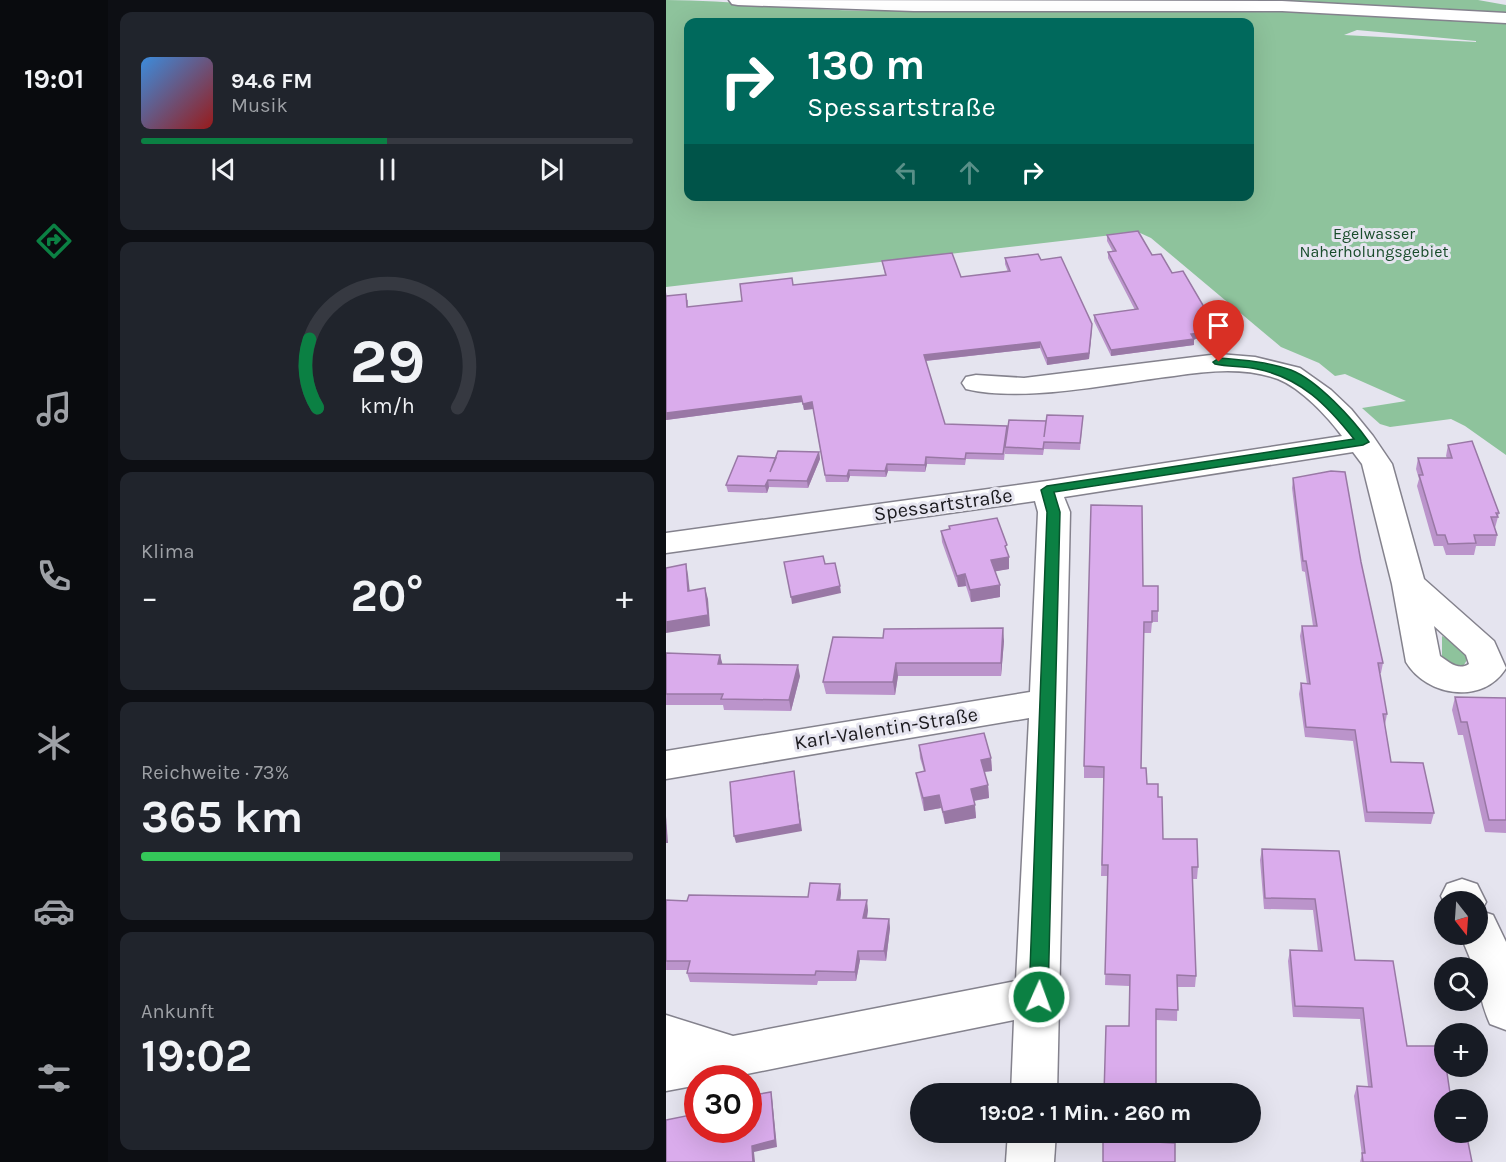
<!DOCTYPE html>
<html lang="de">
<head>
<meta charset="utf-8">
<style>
	body { margin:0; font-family:Karla,sans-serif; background:#20242c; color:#f1f3f6; height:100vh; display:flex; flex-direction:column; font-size:22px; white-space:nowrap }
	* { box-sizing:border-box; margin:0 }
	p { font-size:20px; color:#9ea1a6 }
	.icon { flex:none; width:33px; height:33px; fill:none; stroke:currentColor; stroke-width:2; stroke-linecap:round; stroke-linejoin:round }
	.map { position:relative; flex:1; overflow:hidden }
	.details { display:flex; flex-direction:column; gap:12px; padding:12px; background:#0d0f14; width:558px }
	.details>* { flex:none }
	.banner { position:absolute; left:18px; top:18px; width:570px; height:183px; border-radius:12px; box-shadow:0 6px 24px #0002; background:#00695c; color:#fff; overflow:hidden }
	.needle { width:39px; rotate:163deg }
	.buttons { position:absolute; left:768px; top:891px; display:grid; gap:12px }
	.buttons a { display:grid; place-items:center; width:54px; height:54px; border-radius:50%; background:#171b24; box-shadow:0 6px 24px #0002; font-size:30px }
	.speed { position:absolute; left:18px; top:1065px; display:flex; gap:12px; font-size:30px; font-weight:700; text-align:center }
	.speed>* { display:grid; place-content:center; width:78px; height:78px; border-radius:50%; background:#171b24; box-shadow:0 6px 24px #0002; line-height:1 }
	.speed .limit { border:9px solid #d22; background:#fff; color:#111 }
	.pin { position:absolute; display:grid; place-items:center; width:51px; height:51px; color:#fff; margin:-62px -26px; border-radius:50% 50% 50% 0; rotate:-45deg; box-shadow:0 0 6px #0007 }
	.pin .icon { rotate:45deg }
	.me { position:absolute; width:66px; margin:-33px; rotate:2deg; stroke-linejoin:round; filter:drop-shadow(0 0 4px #0008) }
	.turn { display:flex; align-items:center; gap:21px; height:126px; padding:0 24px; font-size:27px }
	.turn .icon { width:78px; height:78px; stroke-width:2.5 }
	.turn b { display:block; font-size:42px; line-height:51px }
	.lanes { display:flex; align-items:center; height:57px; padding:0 24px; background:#0003; justify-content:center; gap:30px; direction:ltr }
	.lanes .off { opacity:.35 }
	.big { font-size:45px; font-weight:700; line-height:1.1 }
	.details .tile { flex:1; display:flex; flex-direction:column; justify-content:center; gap:9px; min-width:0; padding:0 21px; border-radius:12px; background:#20242c }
	.details .dial { align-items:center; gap:0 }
	.dial svg { height:156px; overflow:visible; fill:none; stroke:#363941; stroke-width:7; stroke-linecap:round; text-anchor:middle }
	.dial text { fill:#f1f3f6; stroke:none }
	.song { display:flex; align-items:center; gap:18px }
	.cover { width:72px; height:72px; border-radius:9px; background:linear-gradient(135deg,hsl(210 70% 55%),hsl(0 70% 35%)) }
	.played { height:6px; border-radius:3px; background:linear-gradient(90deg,#0b8043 50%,#363941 50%) }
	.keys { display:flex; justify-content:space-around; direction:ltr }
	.heat { display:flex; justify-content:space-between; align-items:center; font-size:33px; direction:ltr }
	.charge { height:9px; border-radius:4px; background:linear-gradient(90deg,#34c759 73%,#363941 0) }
	.trip { position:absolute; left:244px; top:1083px; width:351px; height:60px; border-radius:30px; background:#171b24; box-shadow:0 6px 24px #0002; font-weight:700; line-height:60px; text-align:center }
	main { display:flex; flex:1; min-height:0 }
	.tabs { display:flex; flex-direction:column; width:108px; justify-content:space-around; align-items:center; background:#090b0e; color:#9ea1a6 }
	.tabs .icon { width:42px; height:42px }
	.tabs .selected { color:#0b8043 }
	.tabs b { font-size:27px; color:#f1f3f6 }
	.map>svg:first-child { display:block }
</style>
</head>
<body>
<main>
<nav class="tabs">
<b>19:01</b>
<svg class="icon selected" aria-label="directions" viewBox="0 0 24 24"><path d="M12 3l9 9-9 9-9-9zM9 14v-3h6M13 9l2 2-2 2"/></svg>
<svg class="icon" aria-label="music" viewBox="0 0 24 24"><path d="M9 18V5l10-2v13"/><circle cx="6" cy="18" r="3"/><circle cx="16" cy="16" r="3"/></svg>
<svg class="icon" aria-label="phone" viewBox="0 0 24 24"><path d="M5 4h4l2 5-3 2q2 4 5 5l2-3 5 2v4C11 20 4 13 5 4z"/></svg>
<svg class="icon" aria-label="climate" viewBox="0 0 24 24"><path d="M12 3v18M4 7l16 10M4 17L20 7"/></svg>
<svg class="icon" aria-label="car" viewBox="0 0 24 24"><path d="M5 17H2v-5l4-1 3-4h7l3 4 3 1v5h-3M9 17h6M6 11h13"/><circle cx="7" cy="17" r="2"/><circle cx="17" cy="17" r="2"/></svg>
<svg class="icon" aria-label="filters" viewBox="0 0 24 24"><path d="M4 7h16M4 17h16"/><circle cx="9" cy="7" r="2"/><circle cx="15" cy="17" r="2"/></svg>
</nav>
<section class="details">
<div class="tile">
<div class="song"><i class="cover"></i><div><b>94.6 FM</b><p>Musik</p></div></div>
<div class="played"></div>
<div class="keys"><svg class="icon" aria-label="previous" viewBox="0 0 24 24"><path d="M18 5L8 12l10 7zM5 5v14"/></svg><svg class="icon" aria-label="pause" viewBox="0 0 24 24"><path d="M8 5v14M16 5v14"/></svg><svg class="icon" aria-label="next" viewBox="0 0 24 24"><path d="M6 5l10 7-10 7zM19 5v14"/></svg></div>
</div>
<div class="tile dial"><svg viewBox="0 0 100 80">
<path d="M14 69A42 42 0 1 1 86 69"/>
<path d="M14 69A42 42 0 0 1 10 34" stroke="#0b8043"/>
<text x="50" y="56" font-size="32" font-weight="700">29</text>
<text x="50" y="72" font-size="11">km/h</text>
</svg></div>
<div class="tile"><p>Klima</p>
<div class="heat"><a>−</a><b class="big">20°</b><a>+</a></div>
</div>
<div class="tile"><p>Reichweite · 73%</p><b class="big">365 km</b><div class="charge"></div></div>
<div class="tile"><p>Ankunft</p><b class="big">19:02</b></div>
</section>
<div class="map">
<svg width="840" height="1162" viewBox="0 0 840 1162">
	<rect width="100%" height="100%" fill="#e5e4ef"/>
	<g fill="#8ec39c" fill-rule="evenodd">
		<path d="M 0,0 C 68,0 136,10 204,11 C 416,12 628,4 840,22 L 840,455 L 799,426 L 785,419 L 724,427 L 714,424 L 696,408 L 740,401 L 679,374 L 669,376 L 653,363 L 615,347 L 485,238 L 472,232 L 0,287 ZM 22,22 L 584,22 L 584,196 L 22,196 ZM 691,30 L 810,41 L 810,42 L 678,35 Z"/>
		<path d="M 434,0 L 812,0 L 840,5 L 840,15 L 395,3 Z"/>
		<path d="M 776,636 L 791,643 L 802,658 L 798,665 L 792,668 L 776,663 Z"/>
	</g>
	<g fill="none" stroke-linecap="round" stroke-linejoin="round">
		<defs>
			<g id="minor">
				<path d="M 553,354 L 589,357 L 634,368 L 665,390 L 685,409 L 707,436 L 726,464 L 758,579 L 828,641 L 840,668 C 818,705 761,697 740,662 L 726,584 L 696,464 L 687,452 L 398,497 L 404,512 L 391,1094 L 345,1094 L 348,1020 L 61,1078 L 32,1078 L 32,1085 L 0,1091 L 0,1015 L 67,1036 L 350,981 L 363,718 L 0,779 L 0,751 L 364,692 L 372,512 L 369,501 L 0,553 L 0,533 L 381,481 L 676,436 C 662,417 635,388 612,379 C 578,367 543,371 508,376 C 448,383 358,403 300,389 L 296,383 L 300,377 L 310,375 L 358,378 ZM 768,626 L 800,655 L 803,664 C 792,671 783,662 774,656 Z"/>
				<path d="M 796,879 L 811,884 L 820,902 L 815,911 L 827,915 L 840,942 L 840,1030 L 824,1024 C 816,1006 812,988 812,968 L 808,968 L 794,934 L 812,934 L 812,902 L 778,903 L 775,896 L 781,884 Z"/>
				<path d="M 342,1132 L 390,1132 L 388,1162 L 340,1162 Z"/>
			</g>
			<path id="trunk" d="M 63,0 L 616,1 L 840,13 L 840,23 L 616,11 L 248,11 L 72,5 L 66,4 Z"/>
		</defs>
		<use href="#minor" stroke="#84828d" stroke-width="3"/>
		<use href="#trunk" stroke="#84828d" stroke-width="3"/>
		<use href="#minor" fill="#fff" fill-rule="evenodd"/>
		<use href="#trunk" fill="#fff" fill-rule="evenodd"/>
	</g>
	<g fill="#bb94cb">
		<path d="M 441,235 L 486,255 L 506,273 L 548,324 L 548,331 L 541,331 L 540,338 L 528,339 L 528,345 L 445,356 L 428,321 L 428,315 L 469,310 L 442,258 L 442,252 L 447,252 L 441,241 Z"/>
		<path d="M 339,258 L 375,260 L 426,330 L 423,359 L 381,365 L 374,348 L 260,361 L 279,424 L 341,426 L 417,416 L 414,450 L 378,449 L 377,455 L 339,454 L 339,451 L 338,460 L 300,459 L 299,465 L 261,464 L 259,472 L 222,471 L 220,477 L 184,476 L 182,482 L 160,482 L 147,409 L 138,410 L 136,402 L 0,420 L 0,292 L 1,296 L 22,300 L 22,307 L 76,301 L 127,285 L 219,275 L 216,261 L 295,277 L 342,272 L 339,264 Z"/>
		<path d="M 782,445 L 833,513 L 829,528 L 831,535 L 829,546 L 810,546 L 808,555 L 780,555 L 777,546 L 768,546 L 751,486 L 753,479 L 750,469 L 752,458 L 781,458 L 780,456 Z"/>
		<path d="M 153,452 L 154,459 L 142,488 L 103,487 L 101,493 L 62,492 L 60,485 L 110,458 Z"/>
		<path d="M 627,478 L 695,562 L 717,663 L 715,673 L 713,673 L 721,714 L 719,725 L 725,762 L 768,813 L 765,824 L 699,822 L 687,741 L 639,737 L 633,694 L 635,683 L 641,684 L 634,636 L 636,626 L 647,626 L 639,572 L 636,571 L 626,488 Z"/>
		<path d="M 283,526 L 342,554 L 343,569 L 329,571 L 334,597 L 305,602 L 300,586 L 292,587 L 276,542 L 275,531 L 283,530 Z"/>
		<path d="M 477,586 L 492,611 L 492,622 L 486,622 L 485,633 L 478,633 L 475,768 L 481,784 L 492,797 L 497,839 L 532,867 L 531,879 L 526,879 L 530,976 L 529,987 L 512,987 L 511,1021 L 490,1020 L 463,1026 L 463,986 L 439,985 L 442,876 L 435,876 L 438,778 L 418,778 L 418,766 Z"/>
		<path d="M 167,637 L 338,641 L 335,676 L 232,676 L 229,695 L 160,694 L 157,682 Z"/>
		<path d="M 0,653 L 54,655 L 56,664 L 134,676 L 125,711 L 58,710 L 57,705 L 0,705 Z"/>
		<path d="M 789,697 L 840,698 L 840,833 L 819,832 L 797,735 L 792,735 L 786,710 Z"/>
		<path d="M 253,745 L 325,758 L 326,771 L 318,772 L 322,785 L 323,798 L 308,801 L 310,818 L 279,824 L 275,808 L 258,811 L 252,785 L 250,773 L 258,771 L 254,758 Z"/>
		<path d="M 596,849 L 673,851 L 689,960 L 741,1046 L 778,1100 L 806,1162 L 694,1162 L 696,1155 L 688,1096 L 691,1086 L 702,1086 L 694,1019 L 627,1017 L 622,961 L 624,950 L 652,951 L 647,910 L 598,909 L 594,860 Z"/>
		<path d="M 174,884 L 175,893 L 174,900 L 202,910 L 201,919 L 223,919 L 224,928 L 220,961 L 194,960 L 190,981 L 152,981 L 151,985 L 24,982 L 21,973 L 22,970 L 0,970 L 0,900 L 21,901 L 142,897 Z"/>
	</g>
	<g fill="#9978a5">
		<path d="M 426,324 L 423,359 L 381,365 L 381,358 Z"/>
		<path d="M 548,324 L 548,331 L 537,332 L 537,326 Z"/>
		<path d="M 541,332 L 540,338 L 528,339 L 528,345 L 445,356 L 445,350 L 525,334 Z"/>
		<path d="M 374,342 L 374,348 L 258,361 L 258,355 Z"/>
		<path d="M 135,396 L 136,402 L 0,420 L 0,413 Z"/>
		<path d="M 146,402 L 147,409 L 138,410 L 137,404 Z"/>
		<path d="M 153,452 L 154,459 L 142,488 L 141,481 Z"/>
		<path d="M 260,457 L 261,464 L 259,472 L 259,465 Z"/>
		<path d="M 221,464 L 222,471 L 220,477 L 219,471 Z"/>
		<path d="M 183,470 L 184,476 L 182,482 L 181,476 Z"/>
		<path d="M 102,480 L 103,487 L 101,493 L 99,486 Z"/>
		<path d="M 343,557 L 343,569 L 326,572 L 325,560 Z"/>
		<path d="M 20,564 L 22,575 L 25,602 L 22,591 Z"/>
		<path d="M 299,574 L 300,586 L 292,587 L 291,576 Z"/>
		<path d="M 334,585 L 334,597 L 305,602 L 304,590 Z"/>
		<path d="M 174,586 L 175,593 L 126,604 L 125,597 Z"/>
		<path d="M 39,588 L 42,599 L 44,626 L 0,633 L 0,622 Z"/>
		<path d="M 337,628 L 338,641 L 335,676 L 335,663 Z"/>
		<path d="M 54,655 L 57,666 L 52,664 Z"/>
		<path d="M 230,663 L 232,676 L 229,695 L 227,682 Z"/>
		<path d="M 132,665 L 134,676 L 125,711 L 123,700 Z"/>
		<path d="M 325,758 L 326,771 L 316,772 L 315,760 Z"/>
		<path d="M 128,771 L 136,831 L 70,843 L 68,836 Z"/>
		<path d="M 322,785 L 323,798 L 306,801 L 305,789 Z"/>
		<path d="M 273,795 L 275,808 L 258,811 L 257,798 Z"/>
		<path d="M 309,805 L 310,818 L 279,824 L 277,812 Z"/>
		<path d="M 0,816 L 2,843 L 0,843 Z"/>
		<path d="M 174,884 L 175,893 L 173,909 L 171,900 Z"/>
		<path d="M 201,900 L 202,910 L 199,928 L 197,918 Z"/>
		<path d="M 223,919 L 224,928 L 220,961 L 218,951 Z"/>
		<path d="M 192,951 L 194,960 L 190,981 L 189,972 Z"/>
		<path d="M 105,1092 L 106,1098 L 111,1147 L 88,1152 L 89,1162 L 87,1162 L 86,1146 Z"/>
	</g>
	<g fill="#daacec" stroke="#9978a5" stroke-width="1.5">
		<path d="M 472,231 L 486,255 L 495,254 L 506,273 L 517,271 L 548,324 L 537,326 L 541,332 L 525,334 L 528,339 L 445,350 L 428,315 L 472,309 L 442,252 L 450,251 L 441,235 Z"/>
		<path d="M 286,253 L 295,277 L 344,271 L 339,258 L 372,254 L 375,260 L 395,257 L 426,324 L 423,353 L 381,358 L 374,342 L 258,355 L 279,424 L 341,426 L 337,454 L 300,453 L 299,459 L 260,457 L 259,465 L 221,464 L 219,471 L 183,470 L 181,476 L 159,475 L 146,402 L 137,404 L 135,396 L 0,413 L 0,296 L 20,294 L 21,307 L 76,301 L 74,284 L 126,278 L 127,285 L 220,275 L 216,261 Z"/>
		<path d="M 381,415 L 417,416 L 414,443 L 378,442 L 377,449 L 339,447 L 343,420 L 380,421 L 378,437 Z"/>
		<path d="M 806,441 L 833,513 L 830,513 L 832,517 L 825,517 L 831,535 L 808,535 L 810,543 L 782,544 L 779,535 L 771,535 L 753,475 L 757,475 L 752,458 L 786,458 L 782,445 Z"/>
		<path d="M 112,451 L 153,452 L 141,481 L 102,480 L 99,486 L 60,485 L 72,456 L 110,458 L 104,472 Z"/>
		<path d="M 665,471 L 679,472 L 695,562 L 717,663 L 712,663 L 721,714 L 717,714 L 725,762 L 757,763 L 768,813 L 701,812 L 689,730 L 640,727 L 635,683 L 644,684 L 636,626 L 651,626 L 640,561 L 637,561 L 627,478 Z"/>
		<path d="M 425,505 L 476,506 L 477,586 L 492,586 L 492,611 L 486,611 L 486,622 L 478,622 L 475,768 L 480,768 L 481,784 L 492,784 L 492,797 L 496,797 L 497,839 L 531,839 L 532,867 L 526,867 L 530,976 L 511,975 L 512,1010 L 490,1009 L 490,1094 L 438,1094 L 440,1026 L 463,1026 L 464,975 L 439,974 L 442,865 L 436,865 L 438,767 L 418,766 Z"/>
		<path d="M 331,518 L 341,545 L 339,546 L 343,557 L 325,560 L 334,585 L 304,590 L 299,574 L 291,576 L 275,531 L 284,529 L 283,526 Z"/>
		<path d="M 157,556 L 159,564 L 169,563 L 174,586 L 125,597 L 118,562 Z"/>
		<path d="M 20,564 L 22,591 L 39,588 L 42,615 L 0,622 L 0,568 Z"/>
		<path d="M 337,628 L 335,663 L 230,663 L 227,682 L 157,682 L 167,637 L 217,638 L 218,629 Z"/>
		<path d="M 0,653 L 54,655 L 52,664 L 132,665 L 123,700 L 55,699 L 57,694 L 0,694 Z"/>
		<path d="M 789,697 L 840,698 L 840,820 L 823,820 L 801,722 L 795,722 Z"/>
		<path d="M 318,733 L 325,758 L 315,760 L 322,785 L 305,789 L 309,805 L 277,812 L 273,795 L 257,798 L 250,773 L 259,771 L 253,745 Z"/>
		<path d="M 128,771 L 134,824 L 68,836 L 64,782 Z"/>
		<path d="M 596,849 L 673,851 L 689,960 L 727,961 L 741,1046 L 777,1046 L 778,1058 L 778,1066 L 780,1066 L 785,1100 L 778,1100 L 778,1132 L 800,1132 L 806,1162 L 697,1162 L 696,1153 L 699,1153 L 691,1086 L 706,1087 L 697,1008 L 629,1006 L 624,950 L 656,951 L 649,899 L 599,898 Z"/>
		<path d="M 144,883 L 174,884 L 171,900 L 201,900 L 197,918 L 223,919 L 218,951 L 192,951 L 189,972 L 150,971 L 149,975 L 21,973 L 24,961 L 0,961 L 0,900 L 21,901 L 23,895 L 142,897 Z"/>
		<path d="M 105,1092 L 109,1140 L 86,1146 L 87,1162 L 0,1162 L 0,1120 L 30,1114 L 30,1108 L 32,1107 L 32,1130 L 82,1130 L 82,1096 Z"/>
		<path d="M 437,1132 L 490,1132 L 490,1142 L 509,1143 L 509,1162 L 437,1162 Z"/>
	</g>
	<path fill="#0b8043" stroke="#07532c" stroke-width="1.5" d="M 553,358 C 577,360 602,362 625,370 C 651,380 687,419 703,442 L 697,445 L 388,492 L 394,512 L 382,997 L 379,1003 L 373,1005 L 366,1003 L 363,997 L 381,512 L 375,490 L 381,486 L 688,439 C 661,405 635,378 591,369 C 577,366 563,367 549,364 L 547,362 Z"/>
	<g text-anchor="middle" stroke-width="6" stroke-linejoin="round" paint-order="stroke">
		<g font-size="16" fill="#194c2b" stroke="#e5e4ef">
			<text x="708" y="239">Egelwasser<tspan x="708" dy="18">Naherholungsgebiet</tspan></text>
		</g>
		<g font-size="20" fill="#1b1a1e" stroke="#e5e4ef">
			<text transform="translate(277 504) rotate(-8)" y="7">Spessartstraße</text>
			<text transform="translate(220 728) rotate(-9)" y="7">Karl-Valentin-Straße</text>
		</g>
	</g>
</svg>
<div class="buttons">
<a><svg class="needle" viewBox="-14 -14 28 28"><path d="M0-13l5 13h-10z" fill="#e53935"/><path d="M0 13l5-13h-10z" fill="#9ea1a6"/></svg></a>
<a><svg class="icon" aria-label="search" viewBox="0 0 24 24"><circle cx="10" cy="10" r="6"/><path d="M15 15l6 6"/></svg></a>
<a>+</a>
<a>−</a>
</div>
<div class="speed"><div class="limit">30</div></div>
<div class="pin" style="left:553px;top:362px;background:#d93025"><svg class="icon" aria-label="arrive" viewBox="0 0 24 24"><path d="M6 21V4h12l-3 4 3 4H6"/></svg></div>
<svg class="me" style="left:373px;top:997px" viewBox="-20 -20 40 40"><circle r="17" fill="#0b8043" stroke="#fff" stroke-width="3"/><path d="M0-11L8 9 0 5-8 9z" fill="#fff"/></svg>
<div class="trip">19:02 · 1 Min. · 260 m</div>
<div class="banner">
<div class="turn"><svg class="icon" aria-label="right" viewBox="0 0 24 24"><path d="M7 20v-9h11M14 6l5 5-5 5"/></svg><div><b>130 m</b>Spessartstraße</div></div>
<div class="lanes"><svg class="icon off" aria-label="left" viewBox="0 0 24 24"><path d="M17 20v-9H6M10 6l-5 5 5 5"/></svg><svg class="icon off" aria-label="ahead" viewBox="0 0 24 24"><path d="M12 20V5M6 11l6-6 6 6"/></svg><svg class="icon" aria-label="right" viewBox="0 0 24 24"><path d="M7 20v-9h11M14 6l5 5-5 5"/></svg></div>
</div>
</div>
</main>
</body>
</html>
